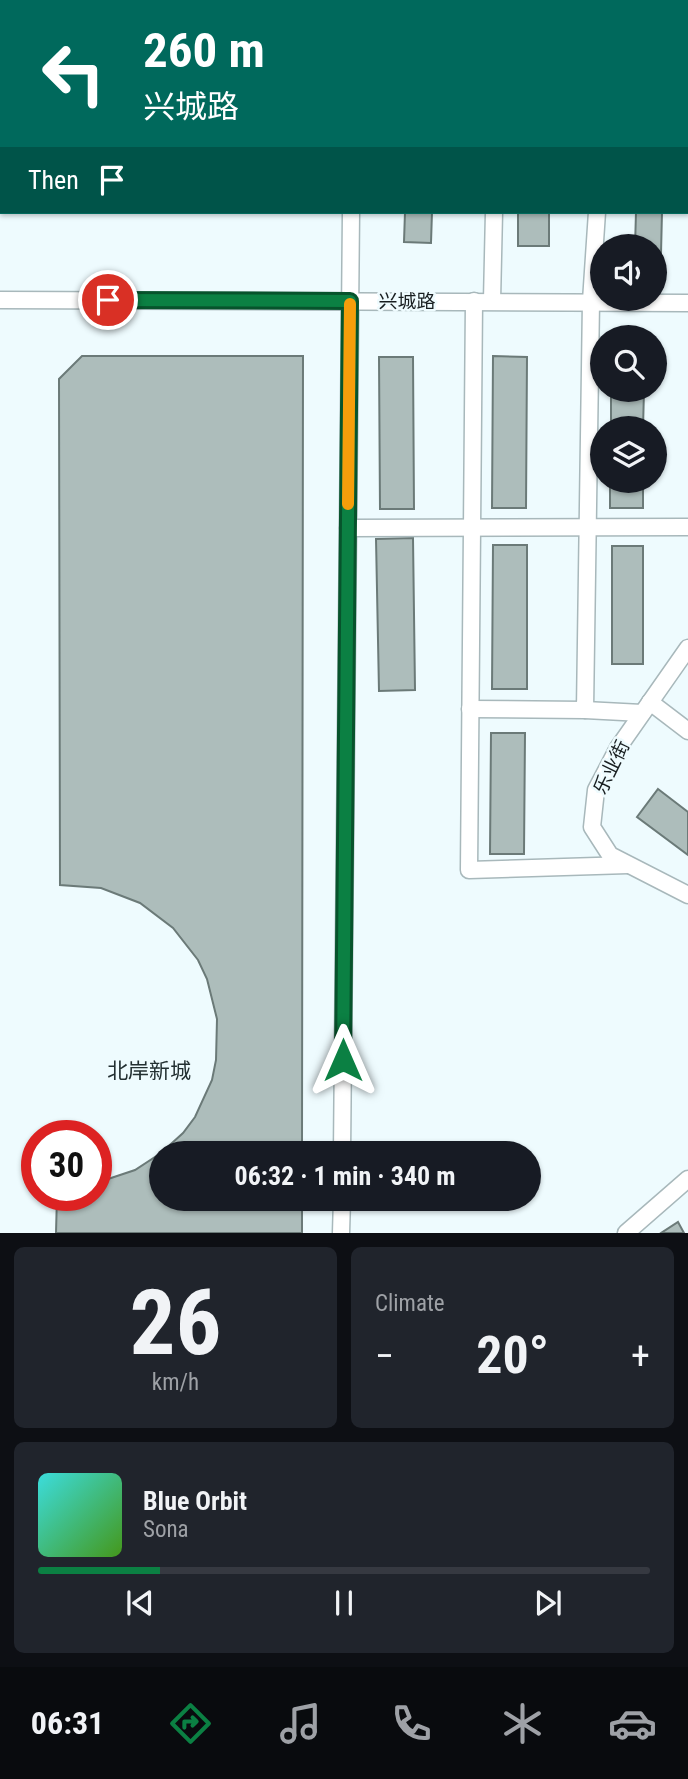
<!DOCTYPE html>
<html lang="en">
<head>
<meta charset="utf-8">
<style>
	body { margin:0; font-family:"Roboto Condensed","Noto Sans SC",sans-serif; background:#20242c; color:#f1f3f6; height:100vh; display:flex; flex-direction:column; font-size:26px; white-space:nowrap }
	* { box-sizing:border-box; margin:0 }
	p { font-size:23px; color:#9ea1a6 }
	.icon { flex:none; width:38px; height:38px; fill:none; stroke:currentColor; stroke-width:2; stroke-linecap:round; stroke-linejoin:round }
	.map { position:relative; height:1233px; overflow:hidden }
	.drawer { display:flex; flex-direction:column; gap:14px; padding:14px; background:#0d0f14; flex:1 }
	.drawer>* { flex:none }
	.banner { position:absolute; left:0px; top:0px; width:690px; height:214px; box-shadow:0 2px 5px #0004; background:#00695c; color:#fff; overflow:hidden }
	.fabs { position:absolute; left:590px; top:234px; display:grid; gap:14px }
	.fabs a { display:grid; place-items:center; width:77px; height:77px; border-radius:50%; background:#171b24; box-shadow:0 2px 5px #0004; font-size:35px }
	.speed { position:absolute; left:21px; top:1120px; display:flex; gap:14px; font-size:35px; font-weight:700; text-align:center }
	.speed>* { display:grid; place-content:center; width:91px; height:91px; border-radius:50%; background:#171b24; box-shadow:0 2px 5px #0004; line-height:1 }
	.speed .limit { border:10px solid #d22; background:#fff; color:#111 }
	.pin { position:absolute; display:grid; place-items:center; width:60px; height:60px; color:#fff; margin:-30px; border:4px solid #fff; border-radius:50%; box-shadow:0 2px 7px #0007 }
	.me { position:absolute; width:77px; margin:-38px; rotate:0deg; stroke-linejoin:round; filter:drop-shadow(0 0 5px #0008) }
	.turn { display:flex; align-items:center; gap:24px; height:147px; padding:0 28px; font-size:32px }
	.turn .icon { width:91px; height:91px; stroke-width:2.5 }
	.turn b { display:block; font-size:49px; line-height:60px }
	.then { display:flex; align-items:center; height:66px; padding:0 28px; background:#0003; gap:14px; font-size:26px }
	.big { font-size:52px; font-weight:700; line-height:1.1 }
	.drawer .widget { flex:1; display:flex; flex-direction:column; justify-content:center; gap:10px; min-width:0; padding:0 24px; border-radius:10px; background:#20242c }
	.drawer .dial { align-items:center; gap:0 }
	.dial b { font-size:91px; line-height:1 }
	.song { display:flex; align-items:center; gap:21px }
	.cover { width:84px; height:84px; border-radius:10px; background:linear-gradient(135deg,hsl(180 70% 55%),hsl(100 70% 35%)) }
	.played { height:7px; border-radius:4px; background:linear-gradient(90deg,#0b8043 20%,#363941 20%) }
	.keys { display:flex; justify-content:space-around; direction:ltr }
	.heat { display:flex; justify-content:space-between; align-items:center; font-size:38px; direction:ltr }
	.drawer .tiles { flex:1; display:grid; gap:14px; grid-template-columns:1fr 1fr }
	.widget:last-child { grid-column:span 2 }
	.trip { position:absolute; left:149px; top:1141px; width:392px; height:70px; border-radius:35px; background:#171b24; box-shadow:0 2px 5px #0004; font-weight:700; line-height:70px; text-align:center }
	.tabs { display:flex; height:112px; justify-content:space-around; align-items:center; background:#090b0e; color:#9ea1a6 }
	.tabs .icon { width:49px; height:49px }
	.tabs .selected { color:#0b8043 }
	.tabs b { font-size:32px; color:#f1f3f6 }
	.map>svg:first-child { display:block }
</style>
</head>
<body>
<div class="map">
<svg width="688" height="1233" viewBox="0 0 688 1233">
	<rect width="100%" height="100%" fill="#eefbfe"/>
	<g fill="#adbdbb" stroke="#6b7a78" stroke-width="2">
		<path d="M 405,212 L 432,212 L 431,243 L 404,242 Z"/>
		<rect x="518" y="212" width="31" height="34"/>
		<path d="M 636,212 L 662,212 L 661,254 L 654,254 L 654,247 L 635,247 Z"/>
		<path d="M 82,356 L 303,356 L 302,1153 L 161,1153 L 183,1133 L 195,1117 L 212,1080 L 216,1060 L 217,1019 L 207,979 L 198,960 L 173,928 L 140,903 L 101,888 L 60,885 L 59,379 Z"/>
		<path d="M 493,356 L 527,357 L 526,508 L 492,508 Z"/>
		<path d="M 379,357 L 413,357 L 414,509 L 380,509 Z"/>
		<path d="M 611,390 L 644,390 L 643,429 L 611,429 Z"/>
		<rect x="610" y="481" width="33" height="27"/>
		<path d="M 413,538 L 415,690 L 379,691 L 376,539 Z"/>
		<path d="M 493,545 L 527,545 L 527,689 L 492,689 Z"/>
		<rect x="612" y="546" width="31" height="118"/>
		<path d="M 491,733 L 525,733 L 524,854 L 490,854 Z"/>
		<path d="M 658,789 L 688,812 L 688,855 L 637,817 Z"/>
		<path d="M 161,1153 L 161,1199 L 302,1199 L 302,1233 L 56,1233 L 57,1195 L 96,1195 L 96,1183 L 135,1170 Z"/>
		<path d="M 678,1222 L 684,1233 L 661,1233 Z"/>
	</g>
	<g fill="none" stroke-linecap="round" stroke-linejoin="round">
		<defs>
			<g id="street">
				<path d="M 352,2 L 353,0"/>
				<path d="M 500,2 L 500,0"/>
				<path d="M 615,2 L 615,0"/>
				<path d="M 0,300 L 688,303"/>
				<path d="M 474,301 L 469,870 L 628,865"/>
				<path d="M 492,301 L 494,212"/>
				<path d="M 348,528 L 688,527"/>
				<path d="M 688,648 L 618,748 L 596,790 L 592,827 L 610,855 L 688,895"/>
				<path d="M 650,702 L 688,731"/>
				<path d="M 470,709 L 585,710 L 591,301 L 597,212"/>
				<path d="M 585,710 L 642,713"/>
				<path d="M 342,1153 L 351,212"/>
				<path d="M 341,1233 L 342,1199"/>
				<path d="M 626,1233 L 688,1179"/>
			</g>
		</defs>
		<use href="#street" stroke="#a8b8bb" stroke-width="19"/>
		<use href="#street" stroke="#fff" stroke-width="16"/>
	</g>
	<g fill="none" stroke-linecap="round" stroke-linejoin="round">
		<defs>
			<path id="route" d="M 108,300 L 350,301 L 343,1060"/>
		</defs>
		<use href="#route" stroke="#07532c" stroke-width="18"/>
		<use href="#route" stroke="#0b8043" stroke-width="12"/>
		<path stroke="#f59e0b" stroke-width="12" d="M 348,504 L 350,304"/>
	</g>
	<g text-anchor="middle" stroke-width="5" stroke-linejoin="round" paint-order="stroke">
		<g font-size="19" fill="#181e20" stroke="#eefbfe">
			<text x="407" y="308">兴城路</text>
			<text transform="translate(611 767) rotate(-64)" y="7">乐业街</text>
		</g>
		<g font-size="21" fill="#222f31" stroke="#eefbfe">
			<text x="149" y="1078">北岸新城</text>
		</g>
	</g>
</svg>
<div class="fabs">
<a><svg class="icon" aria-label="sound" viewBox="0 0 24 24"><path d="M4 9h4l5-4v14l-5-4H4zM17 9q2 3 0 6"/></svg></a>
<a><svg class="icon" aria-label="search" viewBox="0 0 24 24"><circle cx="10" cy="10" r="6"/><path d="M15 15l6 6"/></svg></a>
<a><svg class="icon" aria-label="layers" viewBox="0 0 24 24"><path d="M12 4l9 5-9 5-9-5zM3 14l9 5 9-5"/></svg></a>
</div>
<div class="speed"><div class="limit">30</div></div>
<div class="pin" style="left:108px;top:300px;background:#d93025"><svg class="icon" aria-label="arrive" viewBox="0 0 24 24"><path d="M6 21V4h12l-3 4 3 4H6"/></svg></div>
<svg class="me" style="left:343px;top:1060px" viewBox="-20 -20 40 40"><path d="M0-17L14 15 0 8-14 15z" fill="#0b8043" stroke="#fff" stroke-width="4"/></svg>
<div class="trip">06:32 · 1 min · 340 m</div>
<div class="banner">
<div class="turn"><svg class="icon" aria-label="left" viewBox="0 0 24 24"><path d="M17 20v-9H6M10 6l-5 5 5 5"/></svg><div><b>260 m</b>兴城路</div></div>
<div class="then">Then<svg class="icon" aria-label="arrive" viewBox="0 0 24 24"><path d="M6 21V4h12l-3 4 3 4H6"/></svg></div>
</div>
</div>
<section class="drawer">
<div class="tiles">
<div class="widget dial"><b>26</b><p>km/h</p></div>
<div class="widget"><p>Climate</p>
<div class="heat"><a>−</a><b class="big">20°</b><a>+</a></div>
</div>
<div class="widget">
<div class="song"><i class="cover"></i><div><b>Blue Orbit</b><p>Sona</p></div></div>
<div class="played"></div>
<div class="keys"><svg class="icon" aria-label="previous" viewBox="0 0 24 24"><path d="M18 5L8 12l10 7zM5 5v14"/></svg><svg class="icon" aria-label="pause" viewBox="0 0 24 24"><path d="M8 5v14M16 5v14"/></svg><svg class="icon" aria-label="next" viewBox="0 0 24 24"><path d="M6 5l10 7-10 7zM19 5v14"/></svg></div>
</div>
</div>
</section>
<nav class="tabs">
<b>06:31</b>
<svg class="icon selected" aria-label="directions" viewBox="0 0 24 24"><path d="M12 3l9 9-9 9-9-9zM9 14v-3h6M13 9l2 2-2 2"/></svg>
<svg class="icon" aria-label="music" viewBox="0 0 24 24"><path d="M9 18V5l10-2v13"/><circle cx="6" cy="18" r="3"/><circle cx="16" cy="16" r="3"/></svg>
<svg class="icon" aria-label="phone" viewBox="0 0 24 24"><path d="M5 4h4l2 5-3 2q2 4 5 5l2-3 5 2v4C11 20 4 13 5 4z"/></svg>
<svg class="icon" aria-label="climate" viewBox="0 0 24 24"><path d="M12 3v18M4 7l16 10M4 17L20 7"/></svg>
<svg class="icon" aria-label="car" viewBox="0 0 24 24"><path d="M5 17H2v-5l4-1 3-4h7l3 4 3 1v5h-3M9 17h6M6 11h13"/><circle cx="7" cy="17" r="2"/><circle cx="17" cy="17" r="2"/></svg>
</nav>
</body>
</html>
